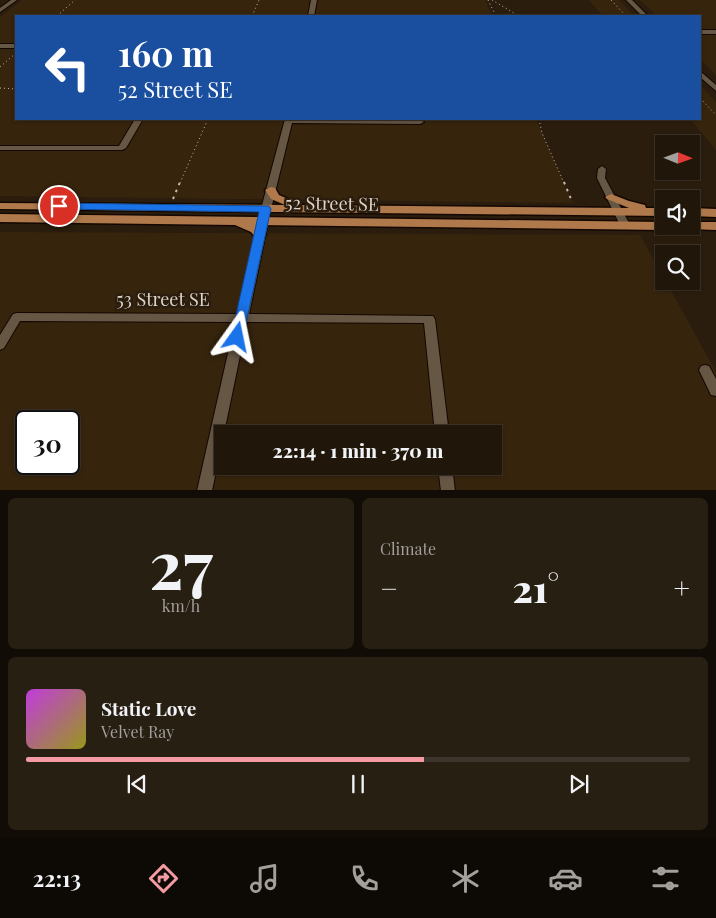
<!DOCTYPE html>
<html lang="en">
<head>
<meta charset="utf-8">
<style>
	body { margin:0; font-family:"Playfair Display",serif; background:#281f13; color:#f1f3f6; height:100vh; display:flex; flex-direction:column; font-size:19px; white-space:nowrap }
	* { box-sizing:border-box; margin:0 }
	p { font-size:16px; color:#a29f9c }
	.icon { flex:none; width:28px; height:28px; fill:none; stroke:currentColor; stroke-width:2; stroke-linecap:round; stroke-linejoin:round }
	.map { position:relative; height:490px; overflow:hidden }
	.panel { display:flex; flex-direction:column; gap:8px; padding:8px; background:#120c06; flex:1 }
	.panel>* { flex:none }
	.top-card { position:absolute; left:15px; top:15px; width:686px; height:105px; border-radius:0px; box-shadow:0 1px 4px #0004,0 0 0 1px #3d352b; background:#1a4fa0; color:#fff; overflow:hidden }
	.needle { width:32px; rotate:91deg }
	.buttons { position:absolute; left:655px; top:135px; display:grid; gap:10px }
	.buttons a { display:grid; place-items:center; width:45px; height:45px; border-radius:0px; background:#20160a; box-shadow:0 1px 4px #0004,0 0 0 1px #3d352b; font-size:25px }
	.speed { position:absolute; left:15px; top:410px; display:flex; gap:10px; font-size:25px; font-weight:700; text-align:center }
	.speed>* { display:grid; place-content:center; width:65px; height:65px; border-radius:50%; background:#20160a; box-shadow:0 1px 4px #0004,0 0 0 1px #3d352b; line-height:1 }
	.speed .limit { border:2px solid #111; border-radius:8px; background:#fff; color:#111 }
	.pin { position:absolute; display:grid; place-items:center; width:42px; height:42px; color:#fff; margin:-21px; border:2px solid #fff; border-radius:50%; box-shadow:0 1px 5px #0007 }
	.me { position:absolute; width:55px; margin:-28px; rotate:12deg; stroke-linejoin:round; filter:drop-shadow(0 0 4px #0008) }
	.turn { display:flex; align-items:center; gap:18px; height:105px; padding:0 20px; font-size:22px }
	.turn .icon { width:65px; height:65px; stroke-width:2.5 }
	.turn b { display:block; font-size:35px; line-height:42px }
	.big { font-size:38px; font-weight:800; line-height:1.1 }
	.panel .card { flex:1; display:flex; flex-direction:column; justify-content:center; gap:8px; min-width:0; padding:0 18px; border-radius:8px; background:#281f13 }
	.panel .dial { align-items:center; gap:0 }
	.dial b { font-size:65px; line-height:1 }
	.song { display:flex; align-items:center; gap:15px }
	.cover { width:60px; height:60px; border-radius:8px; background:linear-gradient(135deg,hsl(290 70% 55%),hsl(60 70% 35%)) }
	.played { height:5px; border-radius:2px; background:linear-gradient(90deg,#f49aa2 60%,#3d352b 60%) }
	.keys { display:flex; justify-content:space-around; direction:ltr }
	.heat { display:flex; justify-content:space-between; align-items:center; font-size:28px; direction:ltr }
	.panel .tiles { flex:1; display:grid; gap:8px; grid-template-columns:1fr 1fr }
	.card:last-child { grid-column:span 2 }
	.trip { position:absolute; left:214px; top:425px; width:288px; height:50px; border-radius:0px; background:#20160a; box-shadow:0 1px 4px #0004,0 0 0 1px #3d352b; font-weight:800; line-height:50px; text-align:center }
	.tabs { display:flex; height:80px; justify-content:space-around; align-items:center; background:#0d0904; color:#a29f9c }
	.tabs .icon { width:35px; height:35px }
	.tabs .current { color:#f49aa2 }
	.tabs b { font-size:22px; color:#f1f3f6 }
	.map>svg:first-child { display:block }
</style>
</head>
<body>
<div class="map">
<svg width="716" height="491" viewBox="0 0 716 491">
	<rect width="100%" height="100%" fill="#2b1d0d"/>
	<g fill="#36240d" fill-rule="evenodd">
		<path d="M 22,0 L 485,0 L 492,16 L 16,16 L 16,119 L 536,119 L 573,203 L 0,196 L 0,17 Z"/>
		<path d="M 589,0 L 619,0 L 635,16 L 603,16 Z"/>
		<path d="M 640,0 L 716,0 L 716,75 L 700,59 L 700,16 L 657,16 Z"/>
		<path d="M 700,85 L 716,102 L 716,150 L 690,119 L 700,119 Z"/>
		<path d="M 0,232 L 640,235 L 716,372 L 716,490 L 0,490 ZM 26,421 L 69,421 L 69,464 L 26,464 ZM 222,434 L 492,434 L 492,466 L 222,466 Z"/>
	</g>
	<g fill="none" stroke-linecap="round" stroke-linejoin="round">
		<defs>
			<g id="minor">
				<path d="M 11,0 L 17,0 L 0,12 L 0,8 Z"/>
				<path d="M 311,0 L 317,0 L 314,16 L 308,16 Z"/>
				<path d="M 626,0 L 632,0 L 648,16 L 642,16 Z"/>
				<rect x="700" y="30" width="16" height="4"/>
				<rect x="0" y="44" width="16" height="4"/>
				<path d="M 700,71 L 716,85 L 716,91 L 700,77 Z"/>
				<path d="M 135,119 L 143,119 L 126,148 L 122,150 L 0,150 L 0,146 L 119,146 Z"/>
				<path d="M 285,119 L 420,120 L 424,122 L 420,124 L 292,123 L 271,209 L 249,314 L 433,316 L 435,319 L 449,434 L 435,434 L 424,323 L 247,322 L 212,491 L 197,491 L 235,322 L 20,321 L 4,348 L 0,350 L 0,335 L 13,314 L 17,313 L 237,314 L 261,209 Z"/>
				<path d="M 602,166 L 606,169 L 605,178 L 630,225 L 628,227 L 622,227 L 620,225 L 597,178 L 598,169 Z"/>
				<path d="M 705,365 L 709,366 L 716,379 L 716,396 L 711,395 L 699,370 L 701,366 Z"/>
				<path d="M 438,466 L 452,466 L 455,491 L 441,491 Z"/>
			</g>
			<g id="major">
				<path d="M 271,187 L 275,188 L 279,195 L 302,205 L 629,208 L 607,199 L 605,197 L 611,194 L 629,201 L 645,205 L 646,208 L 664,208 L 664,216 L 0,209 L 0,203 L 285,205 L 271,199 L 265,190 Z"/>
				<path d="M 691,208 L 716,209 L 716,217 L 691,216 Z"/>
				<path d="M 0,214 L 664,222 L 664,226 L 670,226 L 664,230 L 256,225 L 259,226 L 266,235 L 260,239 L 256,238 L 251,232 L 235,225 L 0,222 Z"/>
				<path d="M 691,222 L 716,222 L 716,230 L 687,229 L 685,226 L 691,226 Z"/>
			</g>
		</defs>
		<use href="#minor" stroke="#130700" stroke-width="2"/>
		<use href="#major" stroke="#130700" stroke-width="3"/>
		<use href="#minor" fill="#665644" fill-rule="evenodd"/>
		<use href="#major" fill="#af794b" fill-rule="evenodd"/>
		<g stroke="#c3b9ae" stroke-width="1" stroke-dasharray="1 3" stroke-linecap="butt">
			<path d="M 488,0 L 496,16"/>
			<path d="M 492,0 L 519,16"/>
			<path d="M 611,0 L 626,16"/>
			<path d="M 57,16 L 75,0"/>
			<path d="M 252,16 L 259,0"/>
			<path d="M 0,67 L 16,53"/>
			<path d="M 0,88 L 16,89"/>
			<path d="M 700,98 L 716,115"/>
			<path d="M 539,119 L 542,133 L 564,183"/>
			<path d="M 180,183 L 208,119"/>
		</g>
		<g stroke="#c3b9ae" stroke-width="2" stroke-dasharray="2.5 5" stroke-linecap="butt">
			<path d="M 564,182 L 571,199"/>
			<path d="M 173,199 L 180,182"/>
		</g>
	</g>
	<path fill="#1a73e8" stroke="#114b97" d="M 59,203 L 269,206 L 271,209 L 242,341 L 237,342 L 233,341 L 231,337 L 259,212 L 55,209 L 54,206 L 55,204 Z"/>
	<g text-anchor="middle" stroke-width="5" stroke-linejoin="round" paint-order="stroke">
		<g font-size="18" fill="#ddd3c9" stroke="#2b1d0d">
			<text transform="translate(332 204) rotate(1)" y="6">52 Street SE</text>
			<text x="163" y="306">53 Street SE</text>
		</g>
	</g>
</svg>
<div class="buttons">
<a><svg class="needle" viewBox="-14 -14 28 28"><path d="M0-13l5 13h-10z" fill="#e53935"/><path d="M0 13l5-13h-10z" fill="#a29f9c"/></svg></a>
<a><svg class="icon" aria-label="sound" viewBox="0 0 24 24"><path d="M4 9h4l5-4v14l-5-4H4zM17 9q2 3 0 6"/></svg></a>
<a><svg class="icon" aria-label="search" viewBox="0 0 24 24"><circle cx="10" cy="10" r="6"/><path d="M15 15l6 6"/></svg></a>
</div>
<div class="speed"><div class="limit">30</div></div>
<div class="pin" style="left:59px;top:206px;background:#d93025"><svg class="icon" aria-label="arrive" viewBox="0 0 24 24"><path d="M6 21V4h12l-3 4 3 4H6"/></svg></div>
<svg class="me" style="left:237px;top:337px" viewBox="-20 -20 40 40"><path d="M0-17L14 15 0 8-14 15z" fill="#1a73e8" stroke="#fff" stroke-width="4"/></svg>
<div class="trip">22:14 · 1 min · 370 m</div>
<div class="top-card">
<div class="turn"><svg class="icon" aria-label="left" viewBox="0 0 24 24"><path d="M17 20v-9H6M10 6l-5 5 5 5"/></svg><div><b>160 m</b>52 Street SE</div></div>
</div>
</div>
<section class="panel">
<div class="tiles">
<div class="card dial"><b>27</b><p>km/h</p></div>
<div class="card"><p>Climate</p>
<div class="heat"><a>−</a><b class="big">21°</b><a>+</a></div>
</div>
<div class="card">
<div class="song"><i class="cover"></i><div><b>Static Love</b><p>Velvet Ray</p></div></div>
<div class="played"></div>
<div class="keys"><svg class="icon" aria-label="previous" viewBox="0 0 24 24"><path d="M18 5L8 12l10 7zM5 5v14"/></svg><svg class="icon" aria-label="pause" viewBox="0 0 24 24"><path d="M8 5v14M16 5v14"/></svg><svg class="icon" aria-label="next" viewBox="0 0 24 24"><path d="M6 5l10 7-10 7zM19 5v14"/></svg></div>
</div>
</div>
</section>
<nav class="tabs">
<b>22:13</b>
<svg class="icon current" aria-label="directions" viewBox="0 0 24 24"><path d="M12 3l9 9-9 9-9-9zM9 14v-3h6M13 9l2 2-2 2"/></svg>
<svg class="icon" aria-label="music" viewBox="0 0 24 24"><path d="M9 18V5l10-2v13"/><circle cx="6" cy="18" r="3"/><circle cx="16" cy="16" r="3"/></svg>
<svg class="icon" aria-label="phone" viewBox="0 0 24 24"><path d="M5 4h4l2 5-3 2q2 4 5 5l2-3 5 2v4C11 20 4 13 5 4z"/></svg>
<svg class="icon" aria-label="climate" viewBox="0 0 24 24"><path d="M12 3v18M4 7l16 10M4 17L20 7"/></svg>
<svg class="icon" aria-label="car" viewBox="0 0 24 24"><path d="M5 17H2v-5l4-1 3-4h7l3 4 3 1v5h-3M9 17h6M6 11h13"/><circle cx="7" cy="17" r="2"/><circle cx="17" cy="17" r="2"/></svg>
<svg class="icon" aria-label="filters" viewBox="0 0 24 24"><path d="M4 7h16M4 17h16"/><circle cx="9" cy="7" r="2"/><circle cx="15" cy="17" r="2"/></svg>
</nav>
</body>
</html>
